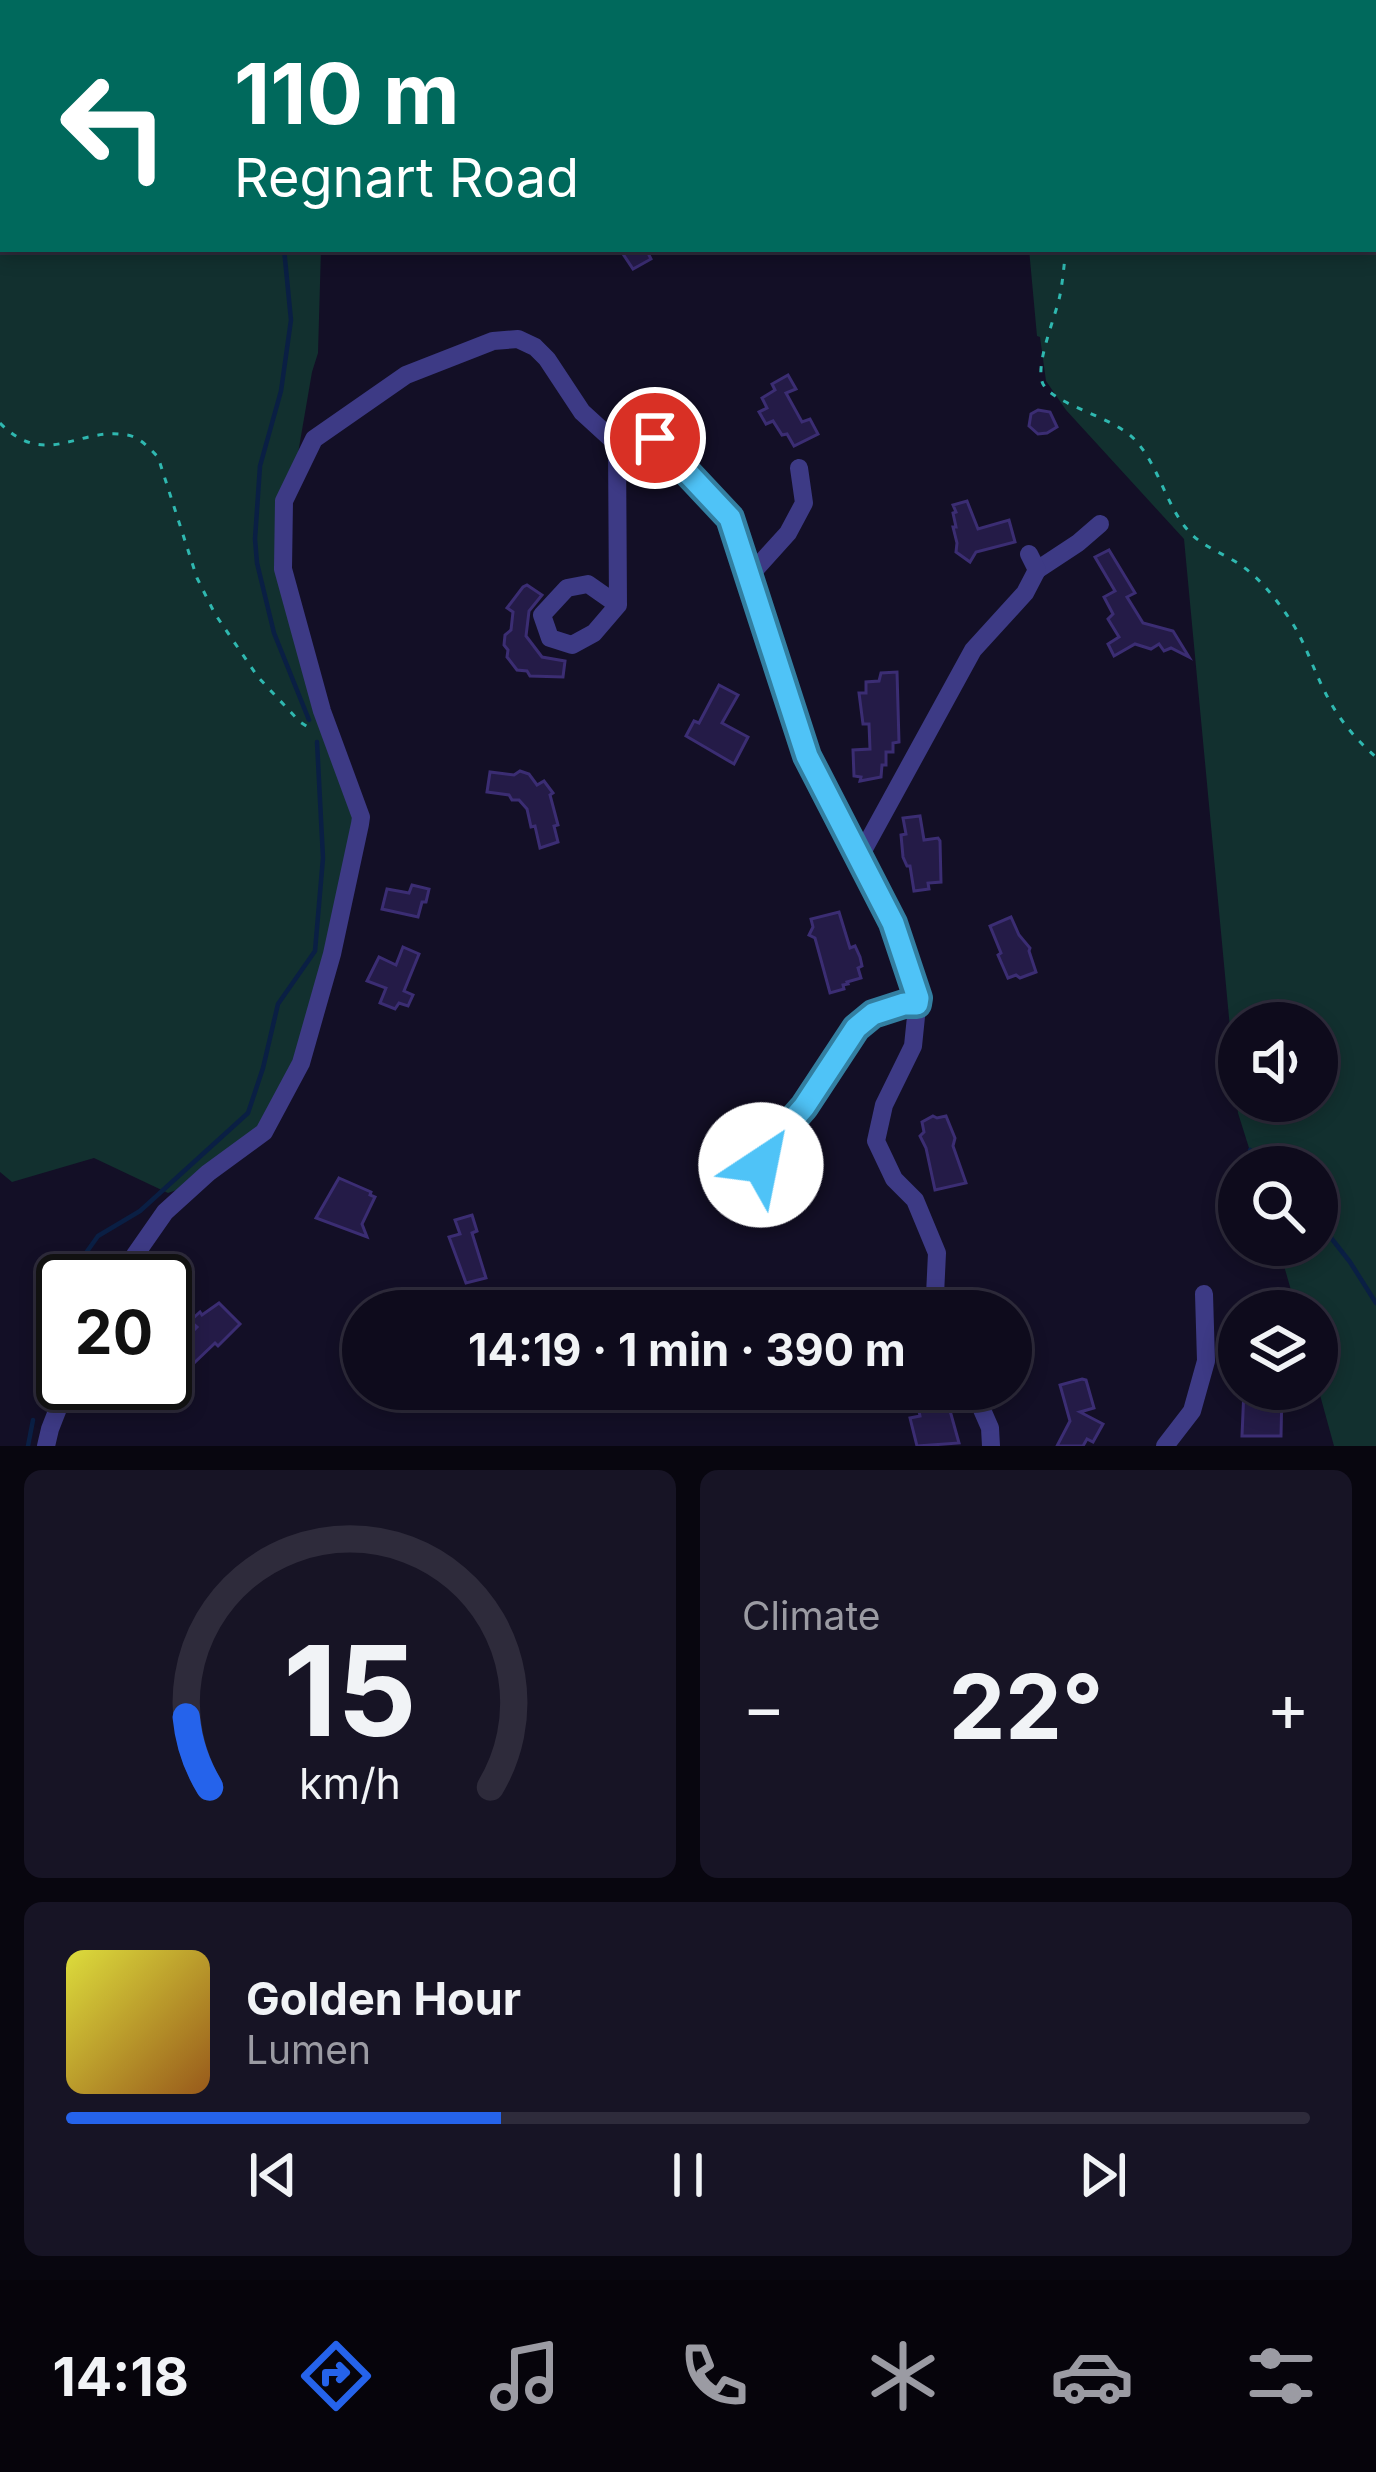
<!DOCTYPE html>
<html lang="en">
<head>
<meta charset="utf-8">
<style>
	body { margin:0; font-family:Inter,sans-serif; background:#171425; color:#f1f3f6; height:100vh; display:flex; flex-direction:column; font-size:45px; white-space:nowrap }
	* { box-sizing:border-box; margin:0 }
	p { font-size:39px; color:#9b9ba3 }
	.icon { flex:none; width:66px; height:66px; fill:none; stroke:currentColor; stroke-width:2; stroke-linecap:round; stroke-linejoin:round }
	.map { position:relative; height:1446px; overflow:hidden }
	.sheet { display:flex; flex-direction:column; gap:24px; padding:24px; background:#08060f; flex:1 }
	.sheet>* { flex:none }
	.banner { position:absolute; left:0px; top:0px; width:1377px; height:252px; box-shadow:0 6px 18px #0003,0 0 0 3px #2e2b3b; background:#00695c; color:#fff; overflow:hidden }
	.buttons { position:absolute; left:1218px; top:1002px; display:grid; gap:24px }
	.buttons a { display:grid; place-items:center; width:120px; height:120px; border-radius:50%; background:#0e0b1c; box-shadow:0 6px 18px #0003,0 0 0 3px #2e2b3b; font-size:60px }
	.speed { position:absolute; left:36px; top:1254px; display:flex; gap:24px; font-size:60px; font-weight:700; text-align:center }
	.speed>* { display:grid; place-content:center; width:156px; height:156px; border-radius:50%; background:#0e0b1c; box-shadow:0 6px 18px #0003,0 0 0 3px #2e2b3b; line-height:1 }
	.speed .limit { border:6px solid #111; border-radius:18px; background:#fff; color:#111 }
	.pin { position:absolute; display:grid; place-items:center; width:102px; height:102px; color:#fff; margin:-51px; border:6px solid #fff; border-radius:50%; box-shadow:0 3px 12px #0007 }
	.me { position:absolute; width:132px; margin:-66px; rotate:34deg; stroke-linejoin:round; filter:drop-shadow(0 0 9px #0008) }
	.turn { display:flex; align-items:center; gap:42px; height:252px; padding:0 36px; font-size:54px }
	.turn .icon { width:156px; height:156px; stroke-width:2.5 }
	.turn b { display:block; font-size:84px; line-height:102px }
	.big { font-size:90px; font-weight:700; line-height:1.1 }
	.sheet .card { flex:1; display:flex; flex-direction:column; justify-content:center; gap:18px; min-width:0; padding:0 42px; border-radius:18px; background:#171425 }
	.sheet .dial { align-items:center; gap:0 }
	.dial svg { height:312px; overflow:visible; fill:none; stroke:#2e2b3b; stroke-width:7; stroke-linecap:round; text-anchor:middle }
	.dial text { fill:#f1f3f6; stroke:none }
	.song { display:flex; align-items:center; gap:36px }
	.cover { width:144px; height:144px; border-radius:18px; background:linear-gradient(135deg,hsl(60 70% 55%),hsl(30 70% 35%)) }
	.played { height:12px; border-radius:6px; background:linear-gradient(90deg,#2563eb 35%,#2e2b3b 35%) }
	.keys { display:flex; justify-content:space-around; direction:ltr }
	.heat { display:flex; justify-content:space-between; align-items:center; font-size:66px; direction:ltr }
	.sheet .tiles { flex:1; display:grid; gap:24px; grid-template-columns:1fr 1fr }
	.card:last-child { grid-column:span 2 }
	.trip { position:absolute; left:342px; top:1290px; width:690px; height:120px; border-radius:60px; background:#0e0b1c; box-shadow:0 6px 18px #0003,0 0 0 3px #2e2b3b; font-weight:700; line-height:120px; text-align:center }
	.tab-bar { display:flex; height:192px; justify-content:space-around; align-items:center; background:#06040b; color:#9b9ba3 }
	.tab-bar .icon { width:84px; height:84px }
	.tab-bar .on { color:#2563eb }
	.tab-bar b { font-size:54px; color:#f1f3f6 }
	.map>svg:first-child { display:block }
</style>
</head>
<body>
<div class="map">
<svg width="1376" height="1446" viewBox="0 0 1376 1446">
	<rect width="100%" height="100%" fill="#130f26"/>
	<g fill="#12302f" fill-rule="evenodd">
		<path d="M 0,0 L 334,0 L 334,3 L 3,3 L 3,249 L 321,249 L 318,353 L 312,372 L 290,500 L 286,568 L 364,835 L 339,952 L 267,1136 L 208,1179 L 168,1193 L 94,1158 L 12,1182 L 0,1172 Z"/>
		<path d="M 690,0 L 1376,0 L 1376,1446 L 1334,1446 L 1317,1384 L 1317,1311 L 1297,1311 L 1278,1245 L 1317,1245 L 1317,1167 L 1255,1167 L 1238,1113 L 1184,539 L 1066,410 L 1046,381 L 1040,337 L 1037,336 L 1029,249 L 1374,249 L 1374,3 L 702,3 ZM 1239,1023 L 1317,1023 L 1317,1101 L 1239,1101 Z"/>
	</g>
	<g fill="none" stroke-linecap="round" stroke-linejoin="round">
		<g stroke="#0a1f44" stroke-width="4.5">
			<path d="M 279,0 L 279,3"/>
			<path d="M 284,249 L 291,320 L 281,391 L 260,466 L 255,539 L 257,563 L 274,633 L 309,720"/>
			<path d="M 1250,1150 L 1267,1167"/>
			<path d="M 1317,1220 L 1350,1262 L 1376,1303"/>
			<path d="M 66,1281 L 98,1236 L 140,1211 L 248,1113 L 263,1068 L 278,1004 L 315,951 L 323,858 L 317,742"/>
			<path d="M 41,1400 C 42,1361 40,1319 63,1286"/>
			<path d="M 28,1446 L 33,1420"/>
		</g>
	</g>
	<g fill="#241b47" stroke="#3b2d73" stroke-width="3">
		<path d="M 632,249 L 646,249 L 651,259 L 633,269 L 623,254 Z"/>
		<path d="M 788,375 L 796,389 L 786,393 L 802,422 L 810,419 L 818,434 L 794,446 L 787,434 L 782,435 L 773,421 L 766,424 L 759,412 L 767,408 L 762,398 L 775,390 L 772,384 Z"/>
		<path d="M 1038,410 L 1050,412 L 1057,427 L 1047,433 L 1038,434 L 1029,426 L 1031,414 Z"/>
		<path d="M 967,501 L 978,529 L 1009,520 L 1015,542 L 976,552 L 970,562 L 956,552 L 957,543 L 953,527 L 956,527 L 953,513 L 956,512 L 953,505 Z"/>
		<path d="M 1109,550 L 1135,593 L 1127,597 L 1143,623 L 1173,631 L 1189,657 L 1171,648 L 1164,651 L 1159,644 L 1151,649 L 1135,644 L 1114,656 L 1108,644 L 1119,637 L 1108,619 L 1113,614 L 1104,597 L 1115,591 L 1095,557 Z"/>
		<path d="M 527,585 L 542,595 L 529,611 L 526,636 L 542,657 L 565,661 L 563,677 L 530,676 L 527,671 L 517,670 L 507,657 L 508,650 L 504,645 L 505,635 L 511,630 L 513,612 L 507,608 L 523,587 Z"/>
		<path d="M 897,672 L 899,742 L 893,743 L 893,752 L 886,752 L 886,765 L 882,765 L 881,777 L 860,781 L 861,777 L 854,776 L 853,750 L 870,749 L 869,724 L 863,724 L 859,693 L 866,693 L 866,682 L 879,681 L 881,673 Z"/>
		<path d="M 719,685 L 738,695 L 722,723 L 748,737 L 734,764 L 686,736 L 694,721 L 699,723 Z"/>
		<path d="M 520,771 L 529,774 L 537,785 L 544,781 L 553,793 L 550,795 L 558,825 L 554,826 L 558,842 L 540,848 L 535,826 L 531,827 L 527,809 L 519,800 L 512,800 L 509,795 L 487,792 L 490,772 L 514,775 Z"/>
		<path d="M 920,816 L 924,840 L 938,838 L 940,841 L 941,882 L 928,883 L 929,889 L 914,891 L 910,866 L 907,866 L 903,857 L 901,835 L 906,834 L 903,818 Z"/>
		<path d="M 412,885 L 429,889 L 426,902 L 422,902 L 418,917 L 382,909 L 387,889 L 409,893 Z"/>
		<path d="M 839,912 L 850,948 L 855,946 L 860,957 L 862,966 L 858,968 L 861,978 L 847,982 L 848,984 L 843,985 L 844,989 L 830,993 L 815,938 L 809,935 L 813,927 L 811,919 Z"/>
		<path d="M 1011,917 L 1019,935 L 1030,948 L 1029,951 L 1036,972 L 1020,978 L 1016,975 L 1008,978 L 998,955 L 1001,953 L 990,926 Z"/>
		<path d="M 403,947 L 419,954 L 404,991 L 413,995 L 408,1006 L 399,1003 L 395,1009 L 380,1003 L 386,988 L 367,981 L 379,957 L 396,965 Z"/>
		<path d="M 933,1116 L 937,1118 L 946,1116 L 955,1138 L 953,1146 L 966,1183 L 935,1190 L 926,1148 L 920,1136 L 924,1132 L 922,1122 Z"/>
		<path d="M 737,1132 L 752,1137 L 749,1142 L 752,1144 L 738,1161 L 740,1181 L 753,1187 L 775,1185 L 775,1204 L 749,1207 L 748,1210 L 723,1199 L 718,1182 L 717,1156 Z"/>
		<path d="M 339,1178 L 371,1192 L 370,1195 L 375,1197 L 362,1224 L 367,1237 L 316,1218 Z"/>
		<path d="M 472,1215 L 477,1231 L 472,1233 L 486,1278 L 466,1283 L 449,1237 L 460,1234 L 455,1220 Z"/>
		<path d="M 157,1257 L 185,1275 L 176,1288 L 166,1281 L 157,1281 L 146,1275 Z"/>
		<path d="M 219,1303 L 240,1324 L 218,1346 L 215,1343 L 193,1364 L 180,1352 L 185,1348 L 181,1343 L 197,1327 L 190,1321 L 200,1312 L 202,1315 Z"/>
		<path d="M 1082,1379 L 1086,1380 L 1094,1408 L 1080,1412 L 1103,1424 L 1093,1442 L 1087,1439 L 1083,1446 L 1057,1446 L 1070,1421 L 1060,1385 Z"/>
		<path d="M 925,1389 L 944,1389 L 959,1443 L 917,1446 L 910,1418 L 920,1416 L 919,1411 L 931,1409 Z"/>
		<path d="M 1244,1389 L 1282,1389 L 1281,1436 L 1242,1436 Z"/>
	</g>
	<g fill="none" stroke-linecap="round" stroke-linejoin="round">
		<g stroke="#2fb8b0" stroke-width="3" stroke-dasharray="6 9" stroke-linecap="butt">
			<path d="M 1009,0 L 1011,3"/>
			<path d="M 1066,249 C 1064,264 1063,280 1060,295 C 1056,316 1034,366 1043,384 C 1055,406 1114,416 1136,441 C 1159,467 1165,502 1186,528 C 1200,546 1221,552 1239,564 C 1259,577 1276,599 1289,618 C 1305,641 1312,667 1325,692 C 1337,717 1355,739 1376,757"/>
			<path d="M 0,423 C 46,470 79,426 127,435 C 140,437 149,448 158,457 L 197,578 L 215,614 L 258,677 L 300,722 L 311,729"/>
		</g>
		<g stroke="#3d3a85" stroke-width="18">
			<path d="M 617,444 L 618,605 L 594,633 L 572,645 L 550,638 L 542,615 L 567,588 L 588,584 L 618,605"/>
			<path d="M 1037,570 L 1078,543 L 1100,524"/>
			<path d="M 750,575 L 788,533 L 804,503 L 799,468"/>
			<path d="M 859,858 L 973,650 L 1025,593 L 1037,570 L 1029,554"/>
			<path d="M 761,1165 C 769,1139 789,1126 805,1105 C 826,1080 844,1032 872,1015 C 884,1008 903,1004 917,1004"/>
			<path d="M 123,1281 L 135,1255 L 165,1212 L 208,1173 L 264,1132 L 301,1063 L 332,954 L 360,824 L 361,817 L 322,711 L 283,569 L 284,501 L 314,439 L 406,375 L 493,341 L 518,339 L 535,347 L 547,359 L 582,412 L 617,444 L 655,438 L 730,518 L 807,756 L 893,923 L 918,997 L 913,1046 L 884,1105 L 876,1141 L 894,1179 L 915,1200 L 937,1253 L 935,1295 L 942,1311"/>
			<path d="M 973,1389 L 990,1428 L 991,1446"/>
			<path d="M 46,1446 L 50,1429 L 68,1383"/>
			<path d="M 1165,1446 L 1192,1411 L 1206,1361 L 1204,1294"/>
		</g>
	</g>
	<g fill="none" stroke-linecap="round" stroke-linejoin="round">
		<defs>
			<path id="route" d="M 655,438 L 730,518 L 807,756 L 893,923 L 918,998 L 917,1004 L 904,1004 L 873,1014 L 856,1028 L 804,1107 L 766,1150 L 761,1165"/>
		</defs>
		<use href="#route" stroke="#337fa1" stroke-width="30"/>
		<use href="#route" stroke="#4fc3f7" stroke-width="21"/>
	</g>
</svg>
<div class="buttons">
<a><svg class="icon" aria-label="sound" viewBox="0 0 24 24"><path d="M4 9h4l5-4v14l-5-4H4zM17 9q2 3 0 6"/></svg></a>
<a><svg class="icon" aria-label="search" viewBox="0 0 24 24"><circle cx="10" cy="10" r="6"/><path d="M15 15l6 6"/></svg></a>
<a><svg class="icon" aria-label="layers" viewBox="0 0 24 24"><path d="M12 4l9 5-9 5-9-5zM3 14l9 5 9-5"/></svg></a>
</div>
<div class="speed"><div class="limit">20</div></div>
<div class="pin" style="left:655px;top:438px;background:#d93025"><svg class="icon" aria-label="arrive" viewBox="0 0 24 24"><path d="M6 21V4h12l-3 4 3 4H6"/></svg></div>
<svg class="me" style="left:761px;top:1165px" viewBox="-20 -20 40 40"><circle r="19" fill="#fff"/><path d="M0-13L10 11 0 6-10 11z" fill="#4fc3f7"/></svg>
<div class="trip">14:19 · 1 min · 390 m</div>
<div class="banner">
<div class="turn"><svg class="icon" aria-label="left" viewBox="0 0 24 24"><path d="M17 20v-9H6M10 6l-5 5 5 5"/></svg><div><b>110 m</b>Regnart Road</div></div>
</div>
</div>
<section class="sheet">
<div class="tiles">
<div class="card dial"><svg viewBox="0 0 100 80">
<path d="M14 69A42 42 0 1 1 86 69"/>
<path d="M14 69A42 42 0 0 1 8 51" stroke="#2563eb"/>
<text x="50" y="56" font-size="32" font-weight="700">15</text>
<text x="50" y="72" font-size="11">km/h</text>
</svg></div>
<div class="card"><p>Climate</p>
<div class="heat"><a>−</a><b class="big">22°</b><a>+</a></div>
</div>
<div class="card">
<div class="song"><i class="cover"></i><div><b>Golden Hour</b><p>Lumen</p></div></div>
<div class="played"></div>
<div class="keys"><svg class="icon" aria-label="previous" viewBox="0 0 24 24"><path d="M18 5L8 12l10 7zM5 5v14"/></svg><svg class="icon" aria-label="pause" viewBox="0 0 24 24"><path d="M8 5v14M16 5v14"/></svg><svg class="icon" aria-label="next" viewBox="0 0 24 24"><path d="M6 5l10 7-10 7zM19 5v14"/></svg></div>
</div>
</div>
</section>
<nav class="tab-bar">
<b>14:18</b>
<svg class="icon on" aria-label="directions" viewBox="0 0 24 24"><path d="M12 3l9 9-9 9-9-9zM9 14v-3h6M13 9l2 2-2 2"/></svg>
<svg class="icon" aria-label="music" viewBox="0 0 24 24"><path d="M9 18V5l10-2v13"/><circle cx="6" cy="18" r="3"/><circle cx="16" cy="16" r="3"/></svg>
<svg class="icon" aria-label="phone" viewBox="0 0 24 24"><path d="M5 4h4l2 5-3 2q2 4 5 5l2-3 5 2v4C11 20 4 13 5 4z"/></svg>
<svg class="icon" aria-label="climate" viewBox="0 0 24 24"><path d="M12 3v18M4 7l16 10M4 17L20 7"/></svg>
<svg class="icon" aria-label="car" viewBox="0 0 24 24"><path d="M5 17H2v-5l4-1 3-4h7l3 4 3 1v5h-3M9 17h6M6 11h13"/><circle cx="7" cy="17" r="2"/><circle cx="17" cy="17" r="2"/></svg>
<svg class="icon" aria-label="filters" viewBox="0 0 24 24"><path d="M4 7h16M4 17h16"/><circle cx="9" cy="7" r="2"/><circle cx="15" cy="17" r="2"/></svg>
</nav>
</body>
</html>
